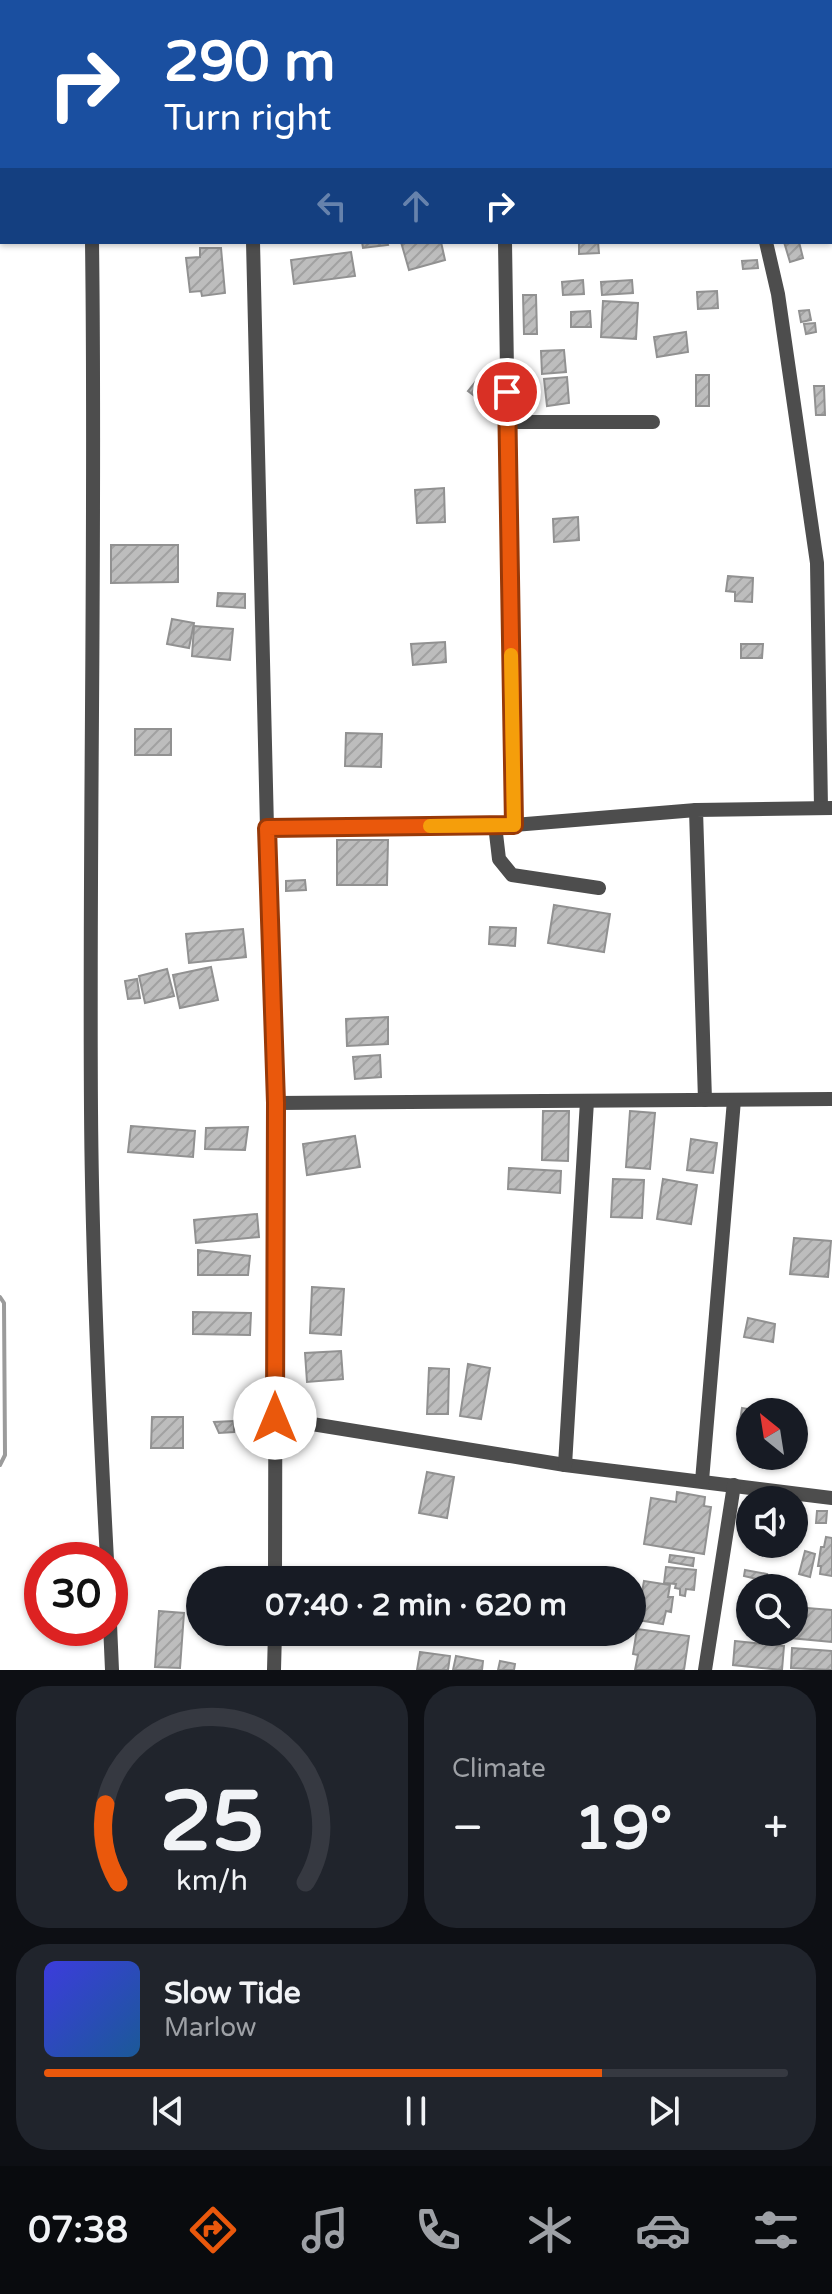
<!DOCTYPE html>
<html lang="en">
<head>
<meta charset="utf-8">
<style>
	body { margin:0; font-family:"Varela Round",sans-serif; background:#20242c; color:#f1f3f6; height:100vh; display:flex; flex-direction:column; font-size:30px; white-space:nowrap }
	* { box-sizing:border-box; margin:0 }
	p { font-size:26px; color:#9ea1a6 }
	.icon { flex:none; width:44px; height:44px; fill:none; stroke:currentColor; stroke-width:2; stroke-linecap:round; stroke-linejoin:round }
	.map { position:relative; height:1670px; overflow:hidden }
	.drawer { display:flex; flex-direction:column; gap:16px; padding:16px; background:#0d0f14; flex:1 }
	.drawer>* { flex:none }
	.guide { position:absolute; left:0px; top:0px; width:832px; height:244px; box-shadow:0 2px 6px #0004; background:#1a4fa0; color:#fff; overflow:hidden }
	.needle { width:52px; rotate:330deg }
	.tools { position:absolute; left:736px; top:1398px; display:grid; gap:16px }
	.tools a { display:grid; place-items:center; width:72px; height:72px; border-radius:50%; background:#171b24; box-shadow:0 2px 6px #0004; font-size:40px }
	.speed { position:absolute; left:24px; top:1542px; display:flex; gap:16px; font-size:40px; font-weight:700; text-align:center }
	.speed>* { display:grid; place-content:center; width:104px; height:104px; border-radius:50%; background:#171b24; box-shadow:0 2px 6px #0004; line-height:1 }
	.speed .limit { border:12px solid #d22; background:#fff; color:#111 }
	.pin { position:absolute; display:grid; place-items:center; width:68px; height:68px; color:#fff; margin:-34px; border:4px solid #fff; border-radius:50%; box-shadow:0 2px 8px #0007 }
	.me { position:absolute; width:88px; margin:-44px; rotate:0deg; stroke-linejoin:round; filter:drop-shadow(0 0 6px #0008) }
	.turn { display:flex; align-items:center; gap:28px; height:168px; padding:0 32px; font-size:36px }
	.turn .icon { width:104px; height:104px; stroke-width:2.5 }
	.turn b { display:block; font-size:56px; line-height:68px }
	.lanes { display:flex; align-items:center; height:76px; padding:0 32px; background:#0003; justify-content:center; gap:40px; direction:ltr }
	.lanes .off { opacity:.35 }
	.big { font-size:60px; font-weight:800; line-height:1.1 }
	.drawer .card { flex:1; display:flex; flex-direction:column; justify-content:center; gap:12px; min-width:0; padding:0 28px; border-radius:32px; background:#20242c }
	.drawer .dial { align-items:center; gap:0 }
	.dial svg { height:208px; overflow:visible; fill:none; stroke:#363941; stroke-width:7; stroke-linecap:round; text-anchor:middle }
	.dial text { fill:#f1f3f6; stroke:none }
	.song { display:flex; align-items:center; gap:24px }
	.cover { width:96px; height:96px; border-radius:12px; background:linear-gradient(135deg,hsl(240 70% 55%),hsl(210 70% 35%)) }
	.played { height:8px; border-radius:4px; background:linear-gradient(90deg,#ea580c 75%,#363941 75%) }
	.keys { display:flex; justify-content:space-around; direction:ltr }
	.heat { display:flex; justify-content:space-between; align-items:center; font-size:44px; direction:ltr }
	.drawer .tiles { flex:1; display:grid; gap:16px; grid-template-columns:1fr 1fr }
	.card:last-child { grid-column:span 2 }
	.trip { position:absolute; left:186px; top:1566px; width:460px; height:80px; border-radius:40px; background:#171b24; box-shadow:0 2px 6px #0004; font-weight:800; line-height:80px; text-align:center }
	.dock { display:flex; height:128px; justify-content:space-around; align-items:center; background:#090b0e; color:#9ea1a6 }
	.dock .icon { width:56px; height:56px }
	.dock .selected { color:#ea580c }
	.dock b { font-size:36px; color:#f1f3f6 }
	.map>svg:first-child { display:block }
</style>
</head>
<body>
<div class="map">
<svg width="832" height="1670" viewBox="0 0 832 1670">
	<defs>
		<pattern id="building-hatch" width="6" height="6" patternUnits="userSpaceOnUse" patternTransform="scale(2)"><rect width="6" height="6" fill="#bdbdbd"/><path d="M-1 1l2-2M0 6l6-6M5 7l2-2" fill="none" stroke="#a1a1a1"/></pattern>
	</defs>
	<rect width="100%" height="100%" fill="#fff"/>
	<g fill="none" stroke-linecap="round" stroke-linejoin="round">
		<path stroke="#9b9b9b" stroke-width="4" d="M 0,1297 L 4,1303 L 5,1455 L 0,1465"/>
	</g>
	<g fill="url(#building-hatch)" stroke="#919191" stroke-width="2">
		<path d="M 362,242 L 387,242 L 388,245 L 363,248 Z"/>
		<path d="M 401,242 L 441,242 L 445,260 L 409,270 Z"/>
		<path d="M 579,242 L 598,242 L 599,253 L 579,254 Z"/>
		<path d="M 784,242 L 799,242 L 803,258 L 790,262 Z"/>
		<path d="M 200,248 L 221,248 L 225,293 L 202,296 L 201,291 L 190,292 L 186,258 L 200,257 Z"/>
		<path d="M 351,252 L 355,276 L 294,284 L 291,260 Z"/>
		<path d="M 757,260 L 758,268 L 743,269 L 742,261 Z"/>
		<path d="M 583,280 L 584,294 L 563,295 L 562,282 Z"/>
		<path d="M 632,280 L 633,293 L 602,295 L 601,282 Z"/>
		<path d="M 717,291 L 718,308 L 698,309 L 697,292 Z"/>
		<path d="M 523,295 L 536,295 L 537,334 L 524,334 Z"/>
		<path d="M 603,301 L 638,303 L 636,339 L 601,337 Z"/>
		<path d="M 809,310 L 811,320 L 801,322 L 799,311 Z"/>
		<path d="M 590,311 L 591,327 L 571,327 L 571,312 Z"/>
		<path d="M 815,323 L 816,332 L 806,334 L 804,324 Z"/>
		<path d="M 686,332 L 688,352 L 657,357 L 654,337 Z"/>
		<path d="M 564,350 L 566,372 L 542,374 L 541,351 Z"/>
		<path d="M 481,375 L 490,383 L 477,398 L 468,391 Z"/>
		<rect x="696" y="375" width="13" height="31"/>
		<path d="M 567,377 L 569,403 L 547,406 L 544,379 Z"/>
		<path d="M 814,386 L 824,386 L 825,415 L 816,415 Z"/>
		<path d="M 444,488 L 445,522 L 417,523 L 415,490 Z"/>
		<path d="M 578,517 L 579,540 L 554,542 L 553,519 Z"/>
		<path d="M 111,545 L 178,545 L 178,582 L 111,583 Z"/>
		<path d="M 728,576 L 753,578 L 752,602 L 735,601 L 735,592 L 726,591 Z"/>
		<path d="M 218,593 L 245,594 L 245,608 L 217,606 Z"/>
		<path d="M 172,619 L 194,623 L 189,648 L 167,644 Z"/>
		<path d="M 194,626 L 233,629 L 230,660 L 192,656 Z"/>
		<path d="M 445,642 L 446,662 L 413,665 L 411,644 Z"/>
		<path d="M 741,644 L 763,644 L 762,658 L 741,658 Z"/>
		<rect x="135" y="729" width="36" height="26"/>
		<path d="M 346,733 L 382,734 L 381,767 L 345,766 Z"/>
		<path d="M 337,840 L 388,840 L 387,885 L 337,885 Z"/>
		<path d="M 305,880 L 306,890 L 286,891 L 286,881 Z"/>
		<path d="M 554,905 L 610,914 L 604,952 L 548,943 Z"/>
		<path d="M 490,927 L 516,928 L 515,946 L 489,944 Z"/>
		<path d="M 243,929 L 246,957 L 189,963 L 186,934 Z"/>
		<path d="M 211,967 L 218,1000 L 180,1008 L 173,975 Z"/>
		<path d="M 167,969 L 174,996 L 145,1003 L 139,976 Z"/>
		<path d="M 137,979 L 140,998 L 128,999 L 125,981 Z"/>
		<path d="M 388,1017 L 388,1044 L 347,1046 L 346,1019 Z"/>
		<path d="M 380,1055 L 381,1077 L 355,1079 L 353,1057 Z"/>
		<path d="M 543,1111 L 569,1111 L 568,1161 L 542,1160 Z"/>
		<path d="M 630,1111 L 655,1113 L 650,1169 L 626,1167 Z"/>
		<path d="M 131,1126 L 195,1131 L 193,1157 L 128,1152 Z"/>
		<path d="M 248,1127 L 245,1150 L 205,1149 L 206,1128 Z"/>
		<path d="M 355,1136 L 360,1167 L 307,1175 L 303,1144 Z"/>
		<path d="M 691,1139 L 717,1143 L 713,1173 L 687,1170 Z"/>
		<path d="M 509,1168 L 561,1171 L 560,1193 L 508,1189 Z"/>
		<path d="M 613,1179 L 644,1180 L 642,1218 L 611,1217 Z"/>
		<path d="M 663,1179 L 697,1185 L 691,1224 L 657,1219 Z"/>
		<path d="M 257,1214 L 259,1237 L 196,1243 L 194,1220 Z"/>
		<path d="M 794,1238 L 831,1241 L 828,1277 L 790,1274 Z"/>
		<path d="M 198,1250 L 250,1256 L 248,1275 L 198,1275 Z"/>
		<path d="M 312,1287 L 344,1289 L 341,1335 L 310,1333 Z"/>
		<path d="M 193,1312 L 251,1313 L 250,1335 L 193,1334 Z"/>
		<path d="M 748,1318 L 775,1324 L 773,1342 L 744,1337 Z"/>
		<path d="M 341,1351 L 343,1379 L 307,1382 L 305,1353 Z"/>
		<path d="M 468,1364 L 490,1368 L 481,1419 L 460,1416 Z"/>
		<path d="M 429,1368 L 449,1369 L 448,1414 L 427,1414 Z"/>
		<path d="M 742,1408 L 765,1412 L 750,1412 L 750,1435 L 738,1434 Z"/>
		<path d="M 152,1417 L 183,1417 L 183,1448 L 151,1448 Z"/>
		<path d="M 234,1421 L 234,1432 L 219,1433 L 214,1422 Z"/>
		<path d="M 427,1472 L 454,1477 L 447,1518 L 419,1513 Z"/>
		<path d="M 677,1492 L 705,1497 L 704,1506 L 711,1507 L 704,1554 L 644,1544 L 651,1498 L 676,1502 Z"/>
		<path d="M 817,1511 L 827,1511 L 826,1523 L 816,1523 Z"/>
		<path d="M 826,1537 L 832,1538 L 832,1576 L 820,1574 L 821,1566 L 818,1566 L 821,1547 L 824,1547 Z"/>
		<path d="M 805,1551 L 815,1554 L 810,1577 L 799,1574 Z"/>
		<path d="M 670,1555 L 694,1558 L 693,1566 L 669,1562 Z"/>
		<path d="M 666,1567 L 696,1570 L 694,1590 L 686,1589 L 685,1596 L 680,1595 L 680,1589 L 675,1588 L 676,1584 L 664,1583 Z"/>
		<path d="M 745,1570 L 767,1574 L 765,1581 L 744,1576 Z"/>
		<path d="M 644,1581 L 670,1585 L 668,1597 L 673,1597 L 671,1612 L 666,1611 L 663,1624 L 637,1620 Z"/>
		<path d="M 794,1607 L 832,1610 L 832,1642 L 790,1638 L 791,1632 L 794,1632 Z"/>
		<path d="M 159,1611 L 184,1613 L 180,1668 L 155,1667 Z"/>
		<path d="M 637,1629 L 689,1636 L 684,1670 L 635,1670 L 638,1655 L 633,1654 Z"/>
		<path d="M 735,1641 L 784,1646 L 782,1670 L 733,1665 Z"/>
		<path d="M 792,1648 L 832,1651 L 832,1670 L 791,1668 Z"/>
		<path d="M 420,1652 L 450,1656 L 448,1670 L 417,1670 Z"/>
		<path d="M 456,1656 L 483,1661 L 482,1670 L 453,1670 Z"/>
		<path d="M 500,1661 L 515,1664 L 514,1670 L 498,1670 Z"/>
	</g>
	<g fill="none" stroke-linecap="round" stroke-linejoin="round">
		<g stroke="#4d4d4d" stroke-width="14">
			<path d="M 240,2 L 246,0"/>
			<path d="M 830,22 L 832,22"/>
			<path d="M 92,242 C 96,531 89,821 91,1110 C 92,1260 99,1410 107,1560"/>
			<path d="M 253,242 L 267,828 L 276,1103 L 275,1580"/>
			<path d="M 505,242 L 514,825"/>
			<path d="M 766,242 L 778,294 L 817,563 L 821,808"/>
			<path d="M 508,422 L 653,422"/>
			<path d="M 495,825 L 499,859 L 512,875 L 599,888"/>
			<path d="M 267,828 L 514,825 L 696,810"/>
			<path d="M 705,1100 L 696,810 L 832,808"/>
			<path d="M 276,1103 L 832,1099"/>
			<path d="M 275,1418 L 565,1465 L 832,1498"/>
			<path d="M 565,1465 L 587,1101"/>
			<path d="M 702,1481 L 734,1100"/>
			<path d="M 110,1624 L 112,1670"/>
			<path d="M 274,1670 L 275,1632"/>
			<path d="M 705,1670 L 734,1485"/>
		</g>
	</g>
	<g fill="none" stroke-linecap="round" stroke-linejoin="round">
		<defs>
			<path id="route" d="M 275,1418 L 276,1103 L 267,828 L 514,825 L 507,392"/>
		</defs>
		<use href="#route" stroke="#983908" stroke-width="20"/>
		<use href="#route" stroke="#ea580c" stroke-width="14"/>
		<path stroke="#f59e0b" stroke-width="14" d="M 430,826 L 514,825 L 511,655"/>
	</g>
</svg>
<div class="tools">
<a><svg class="needle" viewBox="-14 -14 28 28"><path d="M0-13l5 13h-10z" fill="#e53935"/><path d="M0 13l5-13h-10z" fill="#9ea1a6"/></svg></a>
<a><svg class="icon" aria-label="sound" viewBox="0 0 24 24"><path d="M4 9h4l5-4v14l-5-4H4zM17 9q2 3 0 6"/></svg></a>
<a><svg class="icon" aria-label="search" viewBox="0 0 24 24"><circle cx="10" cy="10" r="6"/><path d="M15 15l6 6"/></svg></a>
</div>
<div class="speed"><div class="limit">30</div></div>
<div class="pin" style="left:507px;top:392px;background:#d93025"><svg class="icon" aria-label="arrive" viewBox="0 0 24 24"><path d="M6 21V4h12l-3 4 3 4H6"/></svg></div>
<svg class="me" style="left:275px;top:1418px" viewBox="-20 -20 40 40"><circle r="19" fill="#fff"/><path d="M0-13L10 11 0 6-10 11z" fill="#ea580c"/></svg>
<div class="trip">07:40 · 2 min · 620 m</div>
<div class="guide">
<div class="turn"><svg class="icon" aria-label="right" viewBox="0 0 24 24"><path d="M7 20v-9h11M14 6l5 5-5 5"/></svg><div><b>290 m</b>Turn right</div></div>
<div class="lanes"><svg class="icon off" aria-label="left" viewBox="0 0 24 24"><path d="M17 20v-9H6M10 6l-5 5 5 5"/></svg><svg class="icon off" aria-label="ahead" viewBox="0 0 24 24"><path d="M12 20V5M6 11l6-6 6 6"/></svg><svg class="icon" aria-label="right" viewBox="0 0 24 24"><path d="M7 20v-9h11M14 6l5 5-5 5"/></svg></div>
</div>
</div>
<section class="drawer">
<div class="tiles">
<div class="card dial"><svg viewBox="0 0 100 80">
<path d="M14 69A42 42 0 1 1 86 69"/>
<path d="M14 69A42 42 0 0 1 9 39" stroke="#ea580c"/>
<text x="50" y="56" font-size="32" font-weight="700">25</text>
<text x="50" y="72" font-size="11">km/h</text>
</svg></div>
<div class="card"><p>Climate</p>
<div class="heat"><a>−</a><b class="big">19°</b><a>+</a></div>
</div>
<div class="card">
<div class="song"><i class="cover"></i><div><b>Slow Tide</b><p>Marlow</p></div></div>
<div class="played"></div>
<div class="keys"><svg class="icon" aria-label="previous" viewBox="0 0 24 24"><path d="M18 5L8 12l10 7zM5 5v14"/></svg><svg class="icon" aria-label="pause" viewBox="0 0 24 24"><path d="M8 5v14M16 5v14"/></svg><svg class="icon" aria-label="next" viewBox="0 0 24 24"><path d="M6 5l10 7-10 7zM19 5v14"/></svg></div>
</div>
</div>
</section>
<nav class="dock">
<b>07:38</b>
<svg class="icon selected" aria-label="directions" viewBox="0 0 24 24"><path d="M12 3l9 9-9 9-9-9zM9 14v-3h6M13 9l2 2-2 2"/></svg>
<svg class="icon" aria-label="music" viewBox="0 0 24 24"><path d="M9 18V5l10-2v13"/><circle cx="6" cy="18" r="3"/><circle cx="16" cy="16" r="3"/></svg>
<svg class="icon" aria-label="phone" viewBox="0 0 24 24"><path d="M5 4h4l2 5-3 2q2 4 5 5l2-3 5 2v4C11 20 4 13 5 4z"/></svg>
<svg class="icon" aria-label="climate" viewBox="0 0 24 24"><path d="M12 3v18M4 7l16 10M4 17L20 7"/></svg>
<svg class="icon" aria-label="car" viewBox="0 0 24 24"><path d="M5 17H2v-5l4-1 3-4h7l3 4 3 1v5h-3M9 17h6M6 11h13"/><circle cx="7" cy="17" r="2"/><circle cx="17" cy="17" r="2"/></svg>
<svg class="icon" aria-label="filters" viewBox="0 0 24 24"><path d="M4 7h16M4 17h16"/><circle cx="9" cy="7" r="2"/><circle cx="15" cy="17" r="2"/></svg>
</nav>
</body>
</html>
